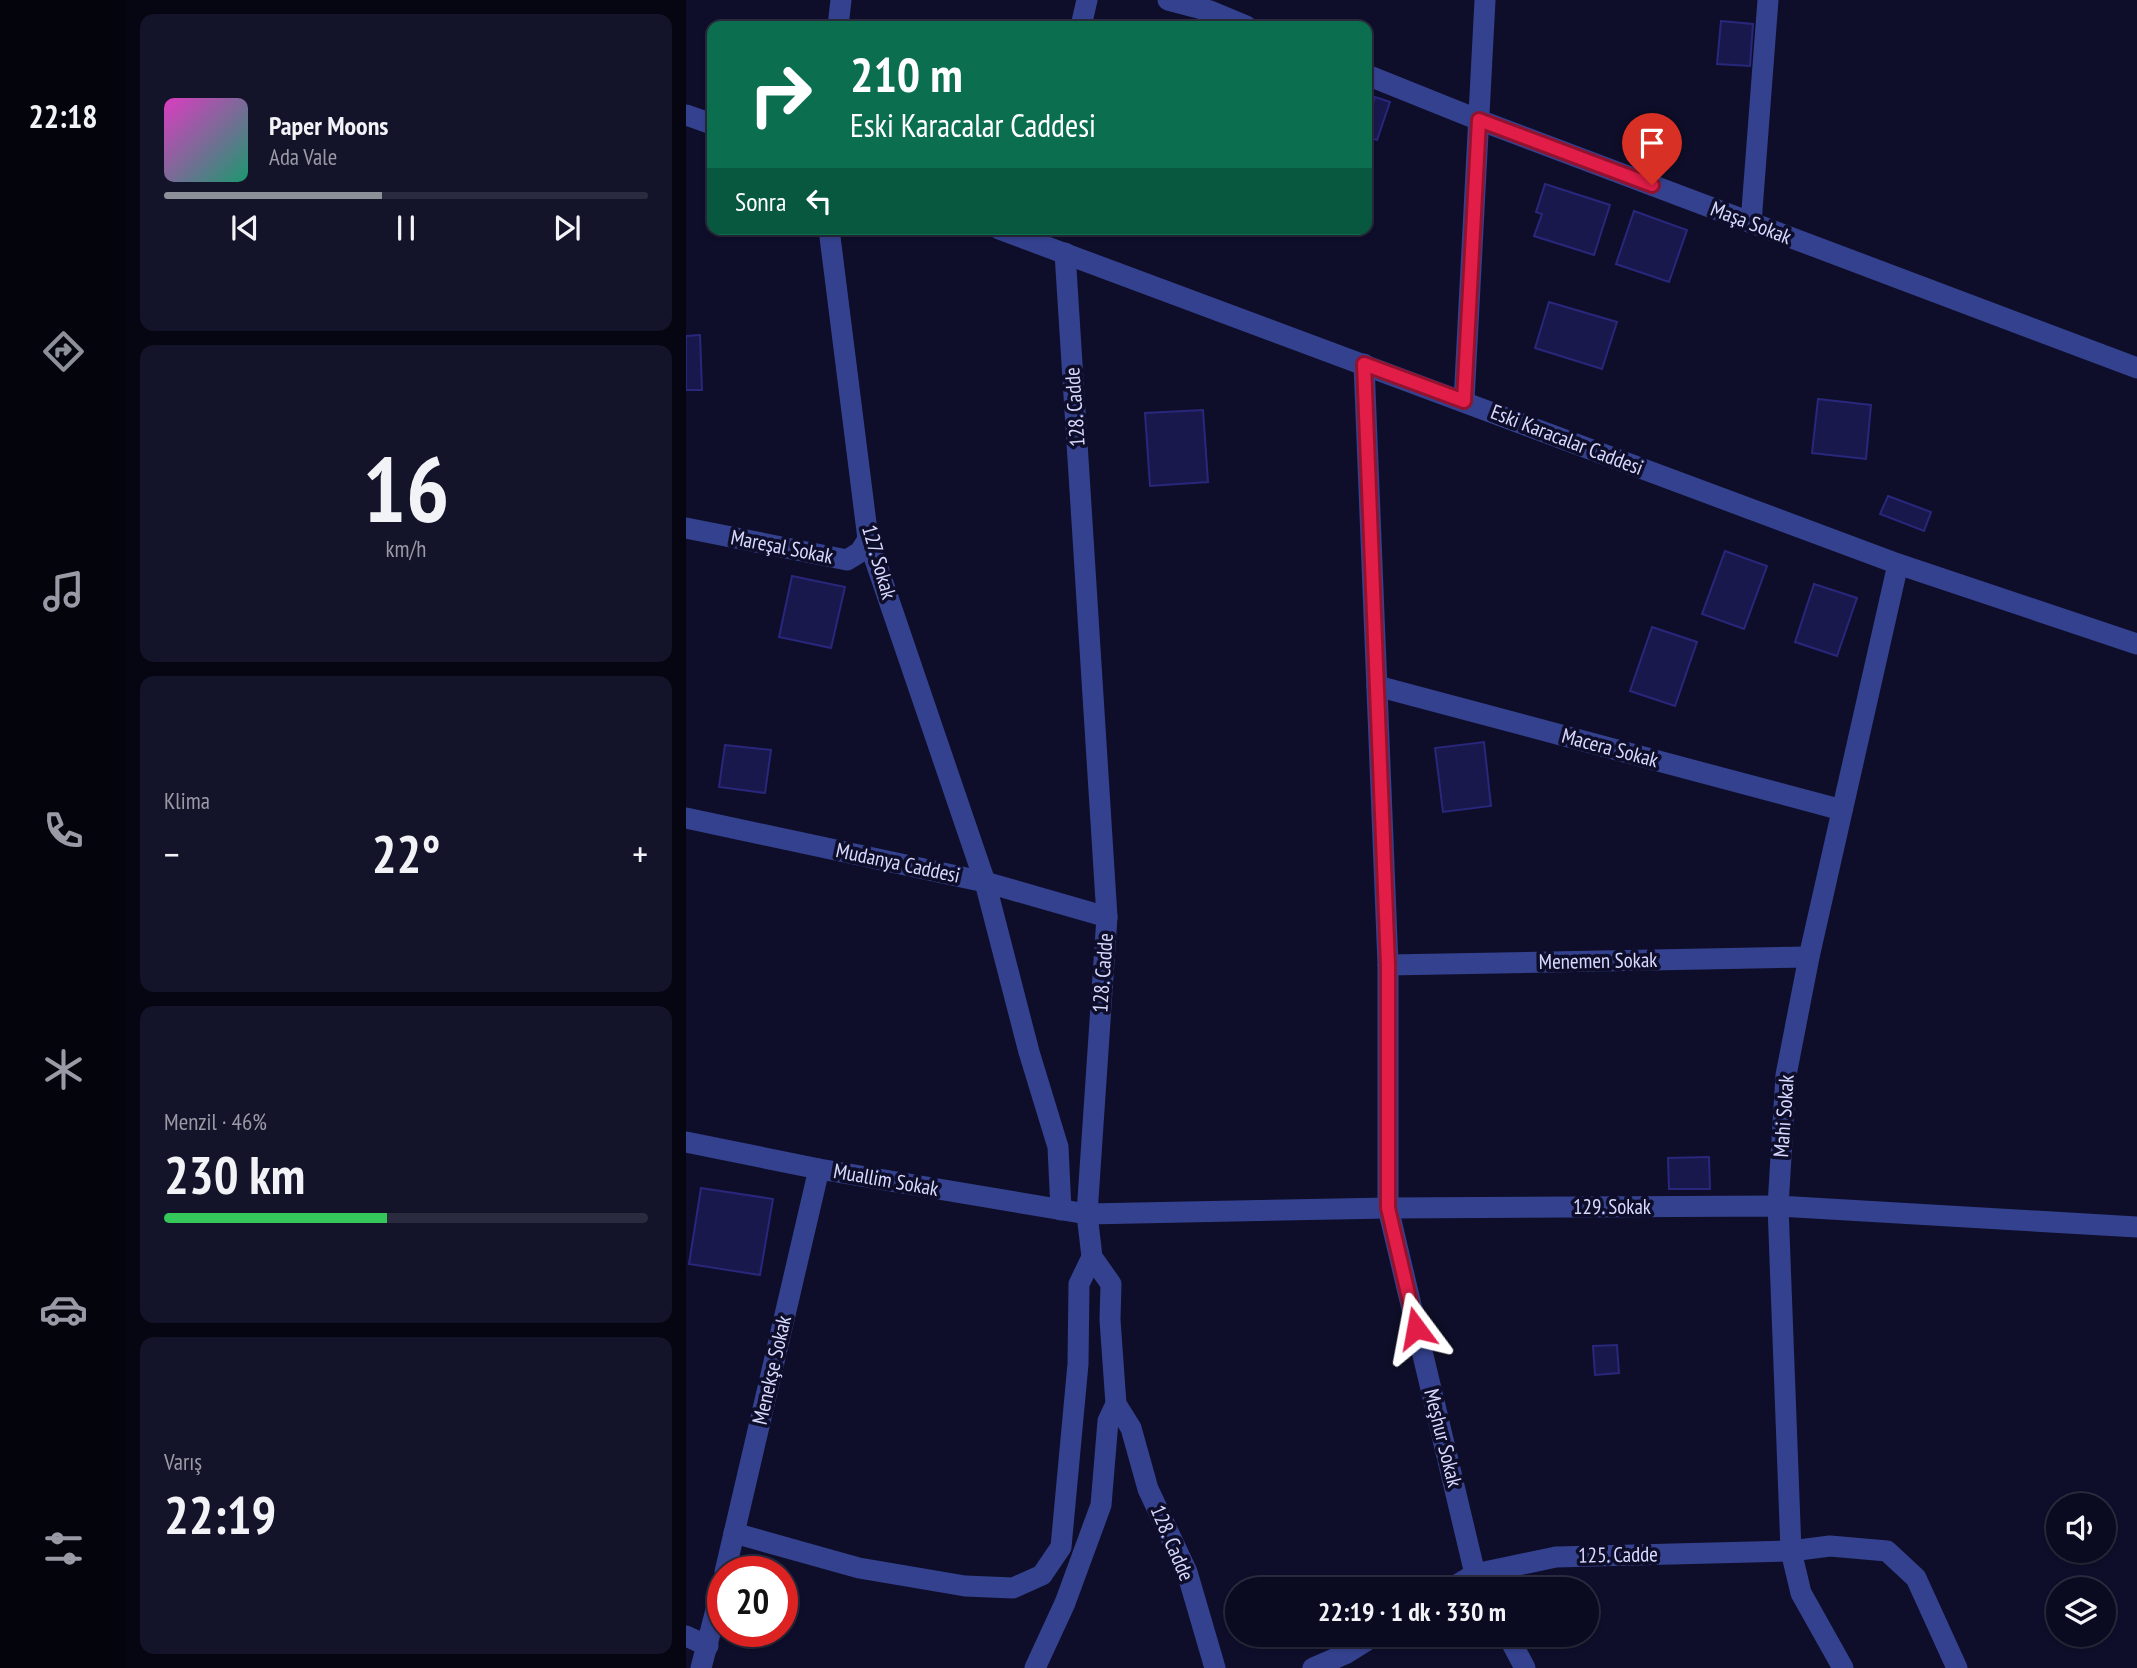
<!DOCTYPE html>
<html lang="tr">
<head>
<meta charset="utf-8">
<style>
	body { margin:0; font-family:"PT Sans Narrow",sans-serif; background:#131329; color:#f1f3f6; height:100vh; display:flex; flex-direction:column; font-size:26px; white-space:nowrap }
	* { box-sizing:border-box; margin:0 }
	p { font-size:23px; color:#999aa5 }
	.icon { flex:none; width:38px; height:38px; fill:none; stroke:currentColor; stroke-width:2; stroke-linecap:round; stroke-linejoin:round }
	.map { position:relative; flex:1; overflow:hidden }
	.drawer { display:flex; flex-direction:column; gap:14px; padding:14px; background:#060612; width:560px }
	.drawer>* { flex:none }
	.hud { position:absolute; left:21px; top:21px; width:665px; height:214px; border-radius:14px; box-shadow:0 2px 5px #0004,0 0 0 2px #2a2b3e; background:#0b6e4f; color:#fff; overflow:hidden }
	.fabs { position:absolute; left:1360px; top:1493px; display:grid; gap:14px }
	.fabs a { display:grid; place-items:center; width:70px; height:70px; border-radius:50%; background:#0a0a20; box-shadow:0 2px 5px #0004,0 0 0 2px #2a2b3e; font-size:35px }
	.speed { position:absolute; left:21px; top:1556px; display:flex; gap:14px; font-size:35px; font-weight:700; text-align:center }
	.speed>* { display:grid; place-content:center; width:91px; height:91px; border-radius:50%; background:#0a0a20; box-shadow:0 2px 5px #0004,0 0 0 2px #2a2b3e; line-height:1 }
	.speed .limit { border:10px solid #d22; background:#fff; color:#111 }
	.pin { position:absolute; display:grid; place-items:center; width:60px; height:60px; color:#fff; margin:-72px -30px; border-radius:50% 50% 50% 0; rotate:-45deg; box-shadow:0 0 7px #0007 }
	.pin .icon { rotate:45deg }
	.me { position:absolute; width:77px; margin:-38px; rotate:347deg; stroke-linejoin:round; filter:drop-shadow(0 0 5px #0008) }
	.turn { display:flex; align-items:center; gap:24px; height:147px; padding:0 28px; font-size:32px }
	.turn .icon { width:91px; height:91px; stroke-width:2.5 }
	.turn b { display:block; font-size:49px; line-height:60px }
	.then { display:flex; align-items:center; height:66px; padding:0 28px; background:#0003; gap:14px; font-size:26px }
	.big { font-size:52px; font-weight:700; line-height:1.1 }
	.drawer .widget { flex:1; display:flex; flex-direction:column; justify-content:center; gap:10px; min-width:0; padding:0 24px; border-radius:14px; background:#131329 }
	.drawer .dial { align-items:center; gap:0 }
	.dial b { font-size:91px; line-height:1 }
	.song { display:flex; align-items:center; gap:21px }
	.cover { width:84px; height:84px; border-radius:10px; background:linear-gradient(135deg,hsl(310 70% 55%),hsl(160 70% 35%)) }
	.played { height:7px; border-radius:4px; background:linear-gradient(90deg,#8c9099 45%,#2a2b3e 45%) }
	.keys { display:flex; justify-content:space-around; direction:ltr }
	.heat { display:flex; justify-content:space-between; align-items:center; font-size:38px; direction:ltr }
	.charge { height:10px; border-radius:5px; background:linear-gradient(90deg,#34c759 46%,#2a2b3e 0) }
	.trip { position:absolute; left:539px; top:1577px; width:374px; height:70px; border-radius:35px; background:#0a0a20; box-shadow:0 2px 5px #0004,0 0 0 2px #2a2b3e; font-weight:700; line-height:70px; text-align:center }
	main { display:flex; flex:1; min-height:0 }
	.tab-bar { display:flex; flex-direction:column; width:126px; justify-content:space-around; align-items:center; background:#04040d; color:#999aa5 }
	.tab-bar .icon { width:49px; height:49px }
	.tab-bar .active { color:#8c9099 }
	.tab-bar b { font-size:32px; color:#f1f3f6 }
	.map>svg:first-child { display:block }
</style>
</head>
<body>
<main>
<nav class="tab-bar">
<b>22:18</b>
<svg class="icon active" aria-label="directions" viewBox="0 0 24 24"><path d="M12 3l9 9-9 9-9-9zM9 14v-3h6M13 9l2 2-2 2"/></svg>
<svg class="icon" aria-label="music" viewBox="0 0 24 24"><path d="M9 18V5l10-2v13"/><circle cx="6" cy="18" r="3"/><circle cx="16" cy="16" r="3"/></svg>
<svg class="icon" aria-label="phone" viewBox="0 0 24 24"><path d="M5 4h4l2 5-3 2q2 4 5 5l2-3 5 2v4C11 20 4 13 5 4z"/></svg>
<svg class="icon" aria-label="climate" viewBox="0 0 24 24"><path d="M12 3v18M4 7l16 10M4 17L20 7"/></svg>
<svg class="icon" aria-label="car" viewBox="0 0 24 24"><path d="M5 17H2v-5l4-1 3-4h7l3 4 3 1v5h-3M9 17h6M6 11h13"/><circle cx="7" cy="17" r="2"/><circle cx="17" cy="17" r="2"/></svg>
<svg class="icon" aria-label="filters" viewBox="0 0 24 24"><path d="M4 7h16M4 17h16"/><circle cx="9" cy="7" r="2"/><circle cx="15" cy="17" r="2"/></svg>
</nav>
<section class="drawer">
<div class="widget">
<div class="song"><i class="cover"></i><div><b>Paper Moons</b><p>Ada Vale</p></div></div>
<div class="played"></div>
<div class="keys"><svg class="icon" aria-label="previous" viewBox="0 0 24 24"><path d="M18 5L8 12l10 7zM5 5v14"/></svg><svg class="icon" aria-label="pause" viewBox="0 0 24 24"><path d="M8 5v14M16 5v14"/></svg><svg class="icon" aria-label="next" viewBox="0 0 24 24"><path d="M6 5l10 7-10 7zM19 5v14"/></svg></div>
</div>
<div class="widget dial"><b>16</b><p>km/h</p></div>
<div class="widget"><p>Klima</p>
<div class="heat"><a>−</a><b class="big">22°</b><a>+</a></div>
</div>
<div class="widget"><p>Menzil · 46%</p><b class="big">230 km</b><div class="charge"></div></div>
<div class="widget"><p>Varış</p><b class="big">22:19</b></div>
</section>
<div class="map">
<svg width="1451" height="1668" viewBox="0 0 1451 1668">
	<rect width="100%" height="100%" fill="#0e0e2a"/>
	<g fill="#19184d" stroke="#29277b" stroke-width="2">
		<path d="M 1035,21 L 1067,24 L 1064,66 L 1031,64 Z"/>
		<path d="M 689,97 L 704,102 L 691,140 L 685,138 L 683,145 L 681,145 L 681,121 Z"/>
		<path d="M 859,184 L 924,205 L 908,255 L 848,236 L 856,214 L 850,212 Z"/>
		<path d="M 948,211 L 1001,230 L 983,282 L 930,264 Z"/>
		<path d="M 863,302 L 931,322 L 916,369 L 849,348 Z"/>
		<path d="M 14,335 L 16,390 L 0,390 L 0,336 Z"/>
		<path d="M 1132,399 L 1185,405 L 1180,459 L 1126,453 Z"/>
		<path d="M 517,410 L 522,482 L 464,486 L 459,413 Z"/>
		<path d="M 1202,496 L 1245,512 L 1238,531 L 1194,514 Z"/>
		<path d="M 1039,551 L 1081,566 L 1058,629 L 1016,614 Z"/>
		<path d="M 106,576 L 159,587 L 145,648 L 93,637 Z"/>
		<path d="M 1128,584 L 1171,598 L 1151,656 L 1109,642 Z"/>
		<path d="M 966,627 L 1011,642 L 989,706 L 944,691 Z"/>
		<path d="M 798,742 L 805,806 L 757,812 L 749,748 Z"/>
		<path d="M 39,745 L 85,750 L 79,793 L 33,787 Z"/>
		<path d="M 1023,1157 L 1024,1189 L 983,1189 L 982,1158 Z"/>
		<path d="M 15,1188 L 87,1199 L 74,1275 L 3,1264 Z"/>
		<path d="M 931,1345 L 933,1373 L 909,1375 L 907,1346 Z"/>
	</g>
	<g fill="none" stroke-linecap="round" stroke-linejoin="round">
		<g stroke="#34418e" stroke-width="21">
			<path d="M 482,0 L 524,11 L 560,26"/>
			<path d="M 152,26 L 155,0"/>
			<path d="M 395,26 L 401,0"/>
			<path d="M 681,75 L 793,120 L 1451,368"/>
			<path d="M 0,115 L 26,124"/>
			<path d="M 1065,223 L 1082,0"/>
			<path d="M 143,229 L 182,539 L 299,882 L 343,1052 L 372,1147 L 375,1210"/>
			<path d="M 313,229 L 1212,564 L 1451,644"/>
			<path d="M 379,253 L 421,917 L 401,1214 L 406,1257 L 425,1284 L 424,1320 L 430,1404 L 445,1428 L 462,1489 L 501,1572 L 529,1668"/>
			<path d="M 678,364 L 702,965 L 702,1208 L 789,1574 L 798,1589"/>
			<path d="M 778,401 L 799,0"/>
			<path d="M 0,528 L 161,560 L 174,552 L 182,539"/>
			<path d="M 691,686 L 1156,810"/>
			<path d="M 0,818 L 299,882 L 421,917"/>
			<path d="M 702,965 L 1123,957"/>
			<path d="M 0,1142 L 133,1169 L 401,1214 L 702,1208 L 1092,1206 L 1451,1227"/>
			<path d="M 48,1533 L 173,1568 L 279,1586 L 327,1588 L 356,1575 L 375,1547 L 392,1364 L 393,1284 L 406,1257"/>
			<path d="M 39,1572 L 133,1169"/>
			<path d="M 764,1589 L 789,1574 L 870,1557 L 1105,1551 L 1144,1546 L 1201,1551 L 1230,1578 L 1271,1668"/>
			<path d="M 821,1634 L 839,1668"/>
			<path d="M 0,1636 L 22,1646"/>
			<path d="M 15,1668 L 37,1583"/>
			<path d="M 349,1668 L 379,1603 L 415,1505 L 422,1421 L 430,1404"/>
			<path d="M 627,1668 L 659,1654 L 691,1634"/>
			<path d="M 1157,1668 L 1115,1593 L 1105,1551 L 1092,1206 L 1100,1075 L 1123,957 L 1212,564"/>
		</g>
	</g>
	<g fill="none" stroke-linecap="round" stroke-linejoin="round">
		<defs>
			<path id="route" d="M 730,1328 L 702,1208 L 702,965 L 678,364 L 778,401 L 793,120 L 966,185"/>
		</defs>
		<use href="#route" stroke="#92132f" stroke-width="18"/>
		<use href="#route" stroke="#e11d48" stroke-width="12"/>
	</g>
	<g text-anchor="middle" stroke-width="7" stroke-linejoin="round" paint-order="stroke">
		<g font-size="21" fill="#d7d9ff" stroke="#0e0e2a">
			<text transform="translate(1065 223) rotate(21)" y="7">Maşa Sokak</text>
			<text transform="translate(389 407) rotate(-94)" y="7">128. Cadde</text>
			<text transform="translate(881 440) rotate(21)" y="7">Eski Karacalar Caddesi</text>
			<text transform="translate(96 547) rotate(11)" y="7">Mareşal Sokak</text>
			<text transform="translate(193 562) rotate(74)" y="7">127. Sokak</text>
			<text transform="translate(924 748) rotate(15)" y="7">Macera Sokak</text>
			<text transform="translate(212 863) rotate(12)" y="7">Mudanya Caddesi</text>
			<text transform="translate(912 961) rotate(-1)" y="7">Menemen Sokak</text>
			<text transform="translate(417 973) rotate(-86)" y="7">128. Cadde</text>
			<text transform="translate(1098 1116) rotate(-86)" y="7">Mahi Sokak</text>
			<text transform="translate(200 1180) rotate(10)" y="7">Muallim Sokak</text>
			<text x="926" y="1214">129. Sokak</text>
			<text transform="translate(86 1370) rotate(-77)" y="7">Menekşe Sokak</text>
			<text transform="translate(757 1438) rotate(76)" y="7">Meşhur Sokak</text>
			<text transform="translate(486 1543) rotate(67)" y="7">128. Cadde</text>
			<text transform="translate(932 1555) rotate(-1)" y="7">125. Cadde</text>
		</g>
	</g>
</svg>
<div class="fabs">
<a><svg class="icon" aria-label="sound" viewBox="0 0 24 24"><path d="M4 9h4l5-4v14l-5-4H4zM17 9q2 3 0 6"/></svg></a>
<a><svg class="icon" aria-label="layers" viewBox="0 0 24 24"><path d="M12 4l9 5-9 5-9-5zM3 14l9 5 9-5"/></svg></a>
</div>
<div class="speed"><div class="limit">20</div></div>
<div class="pin" style="left:966px;top:185px;background:#d93025"><svg class="icon" aria-label="arrive" viewBox="0 0 24 24"><path d="M6 21V4h12l-3 4 3 4H6"/></svg></div>
<svg class="me" style="left:730px;top:1328px" viewBox="-20 -20 40 40"><path d="M0-17L14 15 0 8-14 15z" fill="#e11d48" stroke="#fff" stroke-width="4"/></svg>
<div class="trip">22:19 · 1 dk · 330 m</div>
<div class="hud">
<div class="turn"><svg class="icon" aria-label="right" viewBox="0 0 24 24"><path d="M7 20v-9h11M14 6l5 5-5 5"/></svg><div><b>210 m</b>Eski Karacalar Caddesi</div></div>
<div class="then">Sonra<svg class="icon" aria-label="left" viewBox="0 0 24 24"><path d="M17 20v-9H6M10 6l-5 5 5 5"/></svg></div>
</div>
</div>
</main>
</body>
</html>
